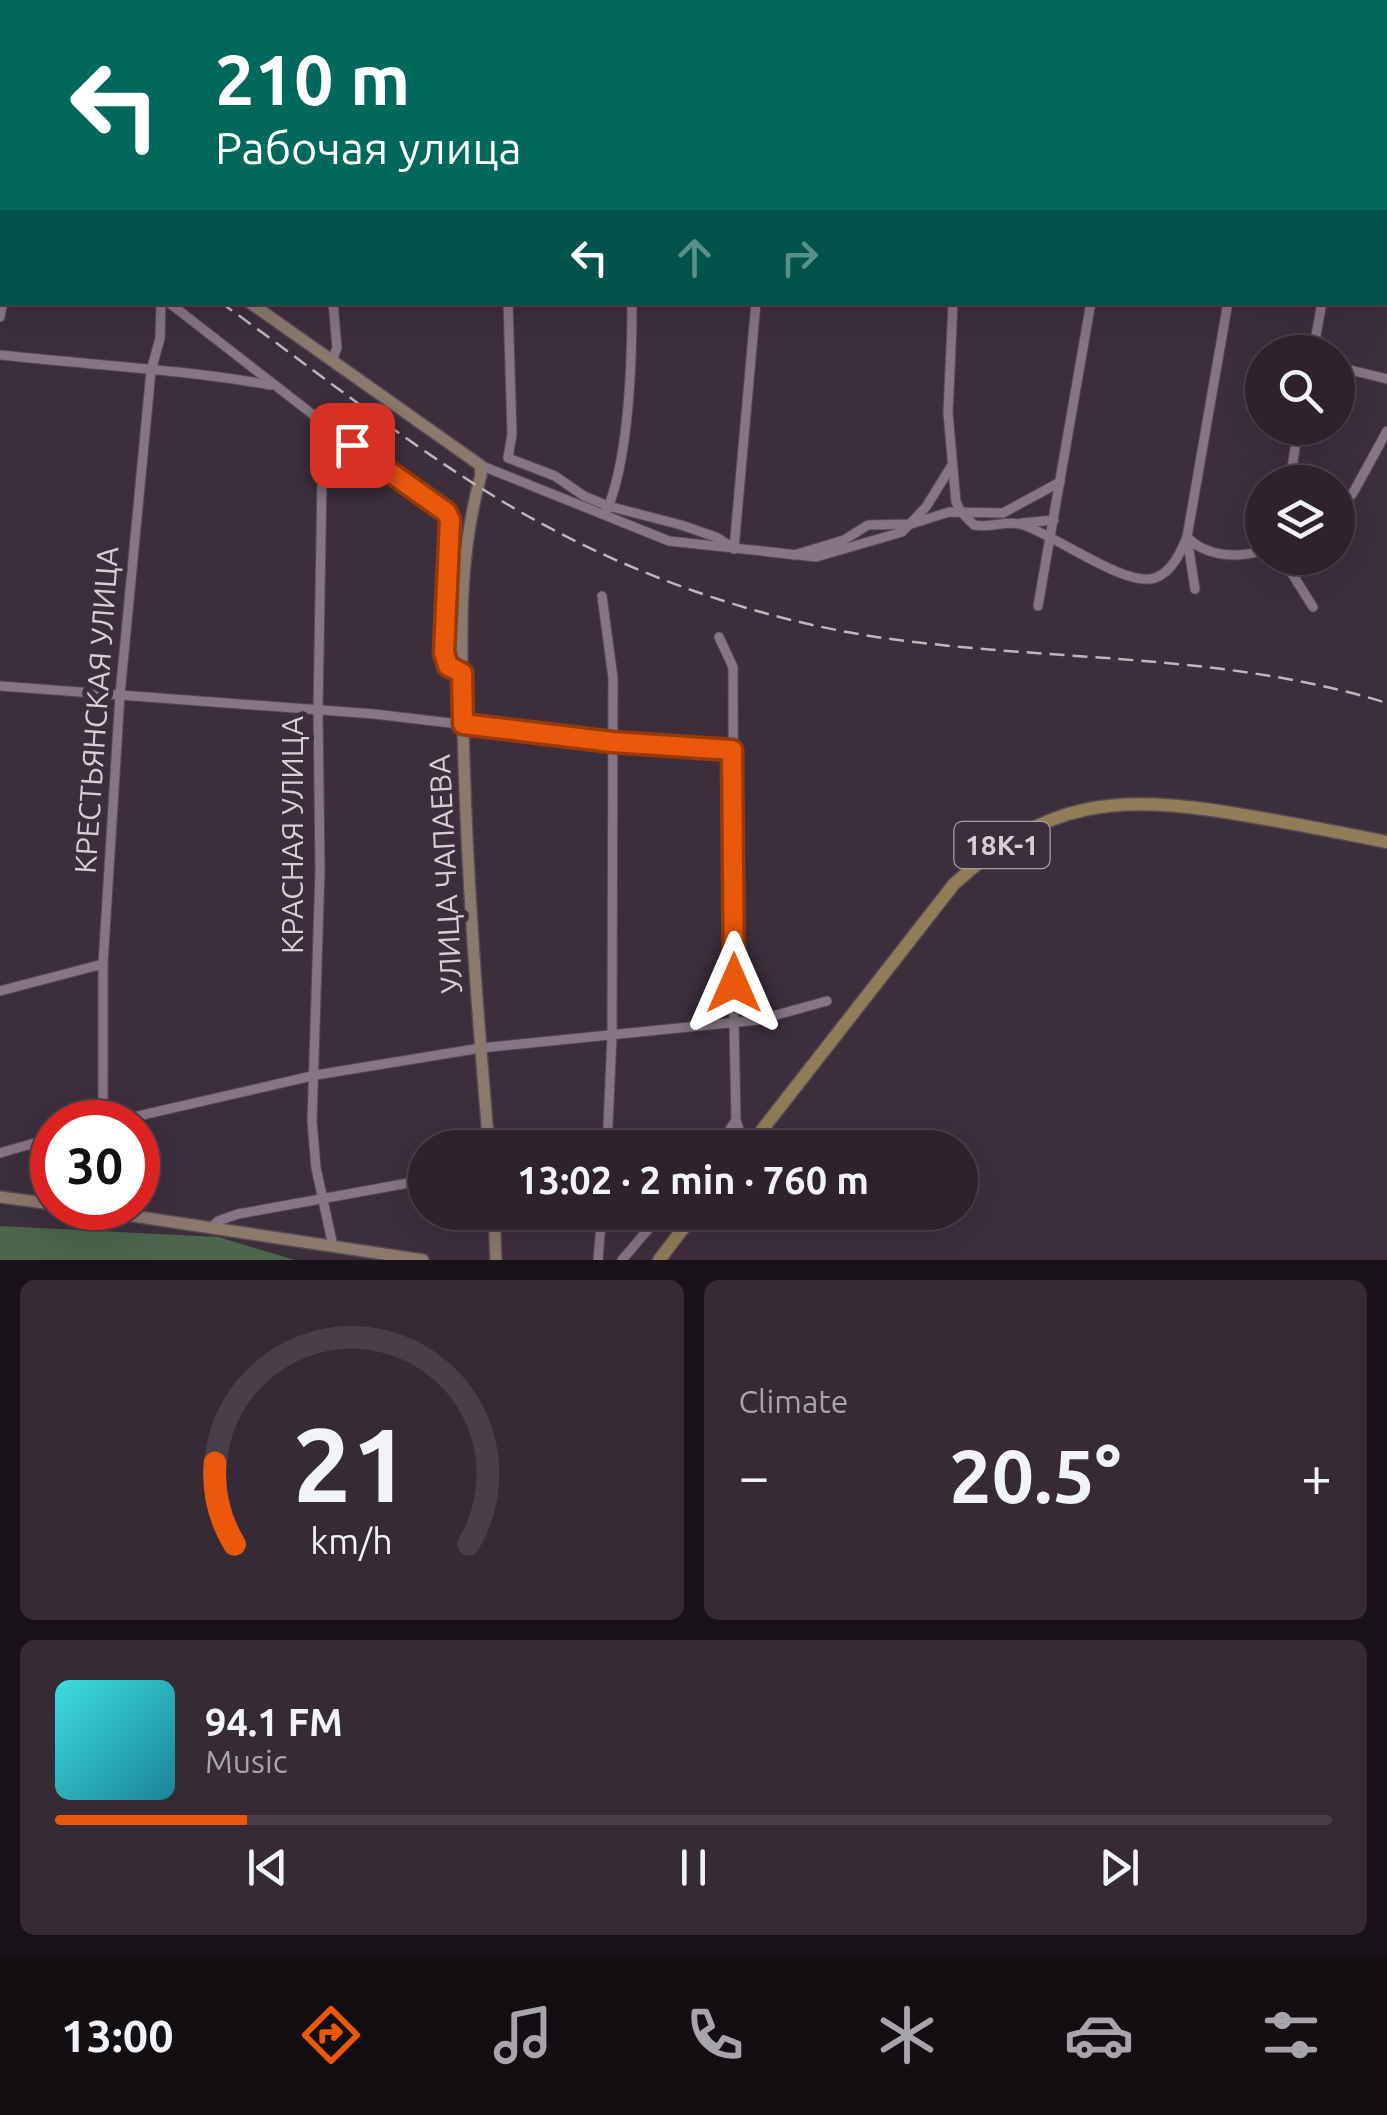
<!DOCTYPE html>
<html lang="en">
<head>
<meta charset="utf-8">
<style>
	body { margin:0; font-family:Ubuntu,sans-serif; background:#362a35; color:#f1f3f6; height:100vh; display:flex; flex-direction:column; font-size:38px; white-space:nowrap }
	* { box-sizing:border-box; margin:0 }
	p { font-size:32px; color:#a7a4aa }
	.icon { flex:none; width:55px; height:55px; fill:none; stroke:currentColor; stroke-width:2; stroke-linecap:round; stroke-linejoin:round }
	.map { position:relative; height:1260px; overflow:hidden }
	.details { display:flex; flex-direction:column; gap:20px; padding:20px; background:#191319; flex:1 }
	.details>* { flex:none }
	.hud { position:absolute; left:0px; top:0px; width:1388px; height:305px; box-shadow:0 10px 40px #0002,0 0 0 2px #493f49; background:#00695c; color:#fff; overflow:hidden }
	.tools { position:absolute; left:1245px; top:335px; display:grid; gap:20px }
	.tools a { display:grid; place-items:center; width:110px; height:110px; border-radius:50%; background:#2e222d; box-shadow:0 10px 40px #0002,0 0 0 2px #493f49; font-size:50px }
	.speed { position:absolute; left:30px; top:1100px; display:flex; gap:20px; font-size:50px; font-weight:700; text-align:center }
	.speed>* { display:grid; place-content:center; width:130px; height:130px; border-radius:50%; background:#2e222d; box-shadow:0 10px 40px #0002,0 0 0 2px #493f49; line-height:1 }
	.speed .limit { border:15px solid #d22; background:#fff; color:#111 }
	.pin { position:absolute; display:grid; place-items:center; width:85px; height:85px; color:#fff; margin:-42px; border-radius:20px; box-shadow:0 5px 15px #0006 }
	.me { position:absolute; width:110px; margin:-55px; rotate:0deg; stroke-linejoin:round; filter:drop-shadow(0 0 8px #0008) }
	.turn { display:flex; align-items:center; gap:35px; height:210px; padding:0 50px; font-size:45px }
	.turn .icon { width:130px; height:130px; stroke-width:2.5 }
	.turn b { display:block; font-size:70px; line-height:85px }
	.lanes { display:flex; align-items:center; height:95px; padding:0 50px; background:#0003; justify-content:center; gap:50px; direction:ltr }
	.lanes .off { opacity:.35 }
	.big { font-size:75px; font-weight:700; line-height:1.1 }
	.details .widget { flex:1; display:flex; flex-direction:column; justify-content:center; gap:15px; min-width:0; padding:0 35px; border-radius:15px; background:#362a35 }
	.details .dial { align-items:center; gap:0 }
	.dial svg { height:260px; overflow:visible; fill:none; stroke:#493f49; stroke-width:7; stroke-linecap:round; text-anchor:middle }
	.dial text { fill:#f1f3f6; stroke:none }
	.song { display:flex; align-items:center; gap:30px }
	.cover { width:120px; height:120px; border-radius:15px; background:linear-gradient(135deg,hsl(180 70% 55%),hsl(190 70% 35%)) }
	.played { height:10px; border-radius:5px; background:linear-gradient(90deg,#ea580c 15%,#493f49 15%) }
	.keys { display:flex; justify-content:space-around; direction:ltr }
	.heat { display:flex; justify-content:space-between; align-items:center; font-size:55px; direction:ltr }
	.details .tiles { flex:1; display:grid; gap:20px; grid-template-columns:1fr 1fr }
	.widget:last-child { grid-column:span 2 }
	.trip { position:absolute; left:408px; top:1130px; width:570px; height:100px; border-radius:50px; background:#2e222d; box-shadow:0 10px 40px #0002,0 0 0 2px #493f49; font-weight:700; line-height:100px; text-align:center }
	.tab-bar { display:flex; height:160px; justify-content:space-around; align-items:center; background:#120e12; color:#a7a4aa }
	.tab-bar .icon { width:70px; height:70px }
	.tab-bar .current { color:#ea580c }
	.tab-bar b { font-size:45px; color:#f1f3f6 }
	.map>svg:first-child { display:block }
</style>
</head>
<body>
<div class="map">
<svg width="1387" height="1260" viewBox="0 0 1387 1260">
	<rect width="100%" height="100%" fill="#3d2e3c"/>
	<path fill="#4c654c" d="M 0,1226 L 218,1237 L 295,1260 L 0,1260 Z"/>
	<g fill="none" stroke-linecap="round" stroke-linejoin="round">
		<defs>
			<g id="street">
				<path d="M 136,0 L 137,2"/>
				<path d="M 304,0 L 304,2"/>
				<path d="M 497,0 L 497,2"/>
				<path d="M 964,0 L 964,2"/>
				<path d="M 1260,0 L 1293,2"/>
				<path d="M 1369,0 L 1369,2"/>
				<path d="M 651,2 L 651,0"/>
				<path d="M 784,2 L 784,0"/>
				<path d="M 1141,2 L 1142,0"/>
				<path d="M 1385,9 L 1387,9"/>
				<path d="M 0,105 L 2,106"/>
				<path d="M 0,246 L 2,246"/>
				<path d="M 168,302 L 352,445 L 446,512 L 451,528 L 443,652 L 451,669 L 462,673"/>
				<path d="M 508,302 L 512,434 L 508,458 L 555,476 L 584,496 L 608,506 L 681,525 L 716,537 L 732,547"/>
				<path d="M 953,302 L 948,413 L 956,502 L 961,512 L 974,525 C 989,528 1005,521 1020,524 C 1053,533 1125,588 1155,578 C 1172,572 1181,552 1187,537 C 1206,557 1237,558 1262,551"/>
				<path d="M 0,317 L 3,302"/>
				<path d="M 1313,352 L 1322,302"/>
				<path d="M 0,355 C 90,365 180,369 270,385"/>
				<path d="M 332,360 L 337,348 L 333,302"/>
				<path d="M 1338,367 L 1387,379"/>
				<path d="M 323,422 L 318,709 L 320,871 L 312,1121 L 316,1168 L 333,1246"/>
				<path d="M 480,465 L 669,541 L 816,557 L 902,532 L 926,507 L 952,465"/>
				<path d="M 1290,482 L 1298,428"/>
				<path d="M 607,510 C 629,457 632,361 632,302"/>
				<path d="M 1338,511 L 1353,493 L 1387,431"/>
				<path d="M 1022,523 L 1054,520"/>
				<path d="M 734,549 L 756,302"/>
				<path d="M 794,555 L 844,540 L 868,525 L 911,524 L 949,512 L 1003,513 L 1060,482"/>
				<path d="M 1286,558 L 1291,572 L 1313,607"/>
				<path d="M 1195,589 L 1187,537 L 1228,302"/>
				<path d="M 602,596 L 613,678 L 612,1035 L 607,1148"/>
				<path d="M 1038,606 L 1091,302"/>
				<path d="M 719,637 L 733,667 L 734,1023 L 736,1120 L 745,1148"/>
				<path d="M 0,686 L 374,714 L 612,742 L 732,750"/>
				<path d="M 0,991 L 103,964"/>
				<path d="M 103,1122 L 103,964 L 120,695 L 151,371 L 160,338 L 161,302"/>
				<path d="M 112,1122 L 316,1075 L 481,1048 L 758,1020 L 827,1001"/>
				<path d="M 718,1148 L 736,1120"/>
				<path d="M 0,1153 L 52,1138"/>
				<path d="M 211,1228 L 218,1221 L 238,1214 L 425,1180"/>
				<path d="M 598,1260 L 602,1212"/>
				<path d="M 622,1260 L 663,1212"/>
			</g>
			<g id="secondary">
				<path d="M 42,0 L 42,2"/>
				<path d="M 249,302 L 480,465 L 481,475 C 458,557 461,639 463,724 C 466,865 477,1006 489,1148"/>
				<path d="M 0,1197 L 52,1204"/>
				<path d="M 80,1208 L 423,1260"/>
				<path d="M 494,1212 L 496,1260"/>
			</g>
			<g id="primary">
				<path d="M 748,1148 L 954,884 C 1048,799 1116,794 1237,814 C 1287,822 1337,832 1387,842"/>
				<path d="M 659,1260 L 696,1212"/>
			</g>
		</defs>
		<use href="#street" stroke="#564a55" stroke-width="11"/>
		<use href="#secondary" stroke="#564a55" stroke-width="14"/>
		<use href="#primary" stroke="#564a55" stroke-width="15"/>
		<use href="#street" stroke="#867584" stroke-width="9"/>
		<use href="#secondary" stroke="#8b796e" stroke-width="11"/>
		<use href="#primary" stroke="#907d58" stroke-width="12"/>
		<g stroke="#bfb5be" stroke-width="2.5" stroke-dasharray="15 8" stroke-linecap="butt">
			<path d="M 0,179 L 2,180"/>
			<path d="M 220,302 C 320,373 417,453 524,514 C 629,573 745,615 864,635 C 1039,663 1216,650 1387,703"/>
		</g>
	</g>
	<g fill="none" stroke-linecap="round" stroke-linejoin="round">
		<defs>
			<path id="route" d="M 352,445 L 446,512 L 450,520 L 444,652 L 448,666 L 462,673 L 463,724 L 612,742 L 732,750 L 734,983"/>
		</defs>
		<use href="#route" stroke="#983908" stroke-width="25"/>
		<use href="#route" stroke="#ea580c" stroke-width="18"/>
	</g>
	<g text-anchor="middle" stroke-width="10" stroke-linejoin="round" paint-order="stroke">
		<rect fill="#3d2e3c" stroke="#a99ea8" stroke-width="2.5" x="954.5" y="822" width="95" height="46" rx="8"/>
		<g font-size="28" font-weight="bold" fill="#d7ced6">
			<text x="1002" y="855">18К-1</text>
		</g>
		<g font-size="30" fill="#d7ced6" stroke="#3d2e3c">
			<text transform="translate(97 710) rotate(-86)" y="10">КРЕСТЬЯНСКАЯ УЛИЦА</text>
			<text transform="translate(293 835) rotate(-90)" y="10">КРАСНАЯ УЛИЦА</text>
			<text transform="translate(446 874) rotate(-93)" y="10">УЛИЦА ЧАПАЕВА</text>
		</g>
	</g>
</svg>
<div class="tools">
<a><svg class="icon" aria-label="search" viewBox="0 0 24 24"><circle cx="10" cy="10" r="6"/><path d="M15 15l6 6"/></svg></a>
<a><svg class="icon" aria-label="layers" viewBox="0 0 24 24"><path d="M12 4l9 5-9 5-9-5zM3 14l9 5 9-5"/></svg></a>
</div>
<div class="speed"><div class="limit">30</div></div>
<div class="pin" style="left:352px;top:445px;background:#d93025"><svg class="icon" aria-label="arrive" viewBox="0 0 24 24"><path d="M6 21V4h12l-3 4 3 4H6"/></svg></div>
<svg class="me" style="left:734px;top:983px" viewBox="-20 -20 40 40"><path d="M0-17L14 15 0 8-14 15z" fill="#ea580c" stroke="#fff" stroke-width="4"/></svg>
<div class="trip">13:02 · 2 min · 760 m</div>
<div class="hud">
<div class="turn"><svg class="icon" aria-label="left" viewBox="0 0 24 24"><path d="M17 20v-9H6M10 6l-5 5 5 5"/></svg><div><b>210 m</b>Рабочая улица</div></div>
<div class="lanes"><svg class="icon" aria-label="left" viewBox="0 0 24 24"><path d="M17 20v-9H6M10 6l-5 5 5 5"/></svg><svg class="icon off" aria-label="ahead" viewBox="0 0 24 24"><path d="M12 20V5M6 11l6-6 6 6"/></svg><svg class="icon off" aria-label="right" viewBox="0 0 24 24"><path d="M7 20v-9h11M14 6l5 5-5 5"/></svg></div>
</div>
</div>
<section class="details">
<div class="tiles">
<div class="widget dial"><svg viewBox="0 0 100 80">
<path d="M14 69A42 42 0 1 1 86 69"/>
<path d="M14 69A42 42 0 0 1 8 44" stroke="#ea580c"/>
<text x="50" y="56" font-size="32" font-weight="700">21</text>
<text x="50" y="72" font-size="11">km/h</text>
</svg></div>
<div class="widget"><p>Climate</p>
<div class="heat"><a>−</a><b class="big">20.5°</b><a>+</a></div>
</div>
<div class="widget">
<div class="song"><i class="cover"></i><div><b>94.1 FM</b><p>Music</p></div></div>
<div class="played"></div>
<div class="keys"><svg class="icon" aria-label="previous" viewBox="0 0 24 24"><path d="M18 5L8 12l10 7zM5 5v14"/></svg><svg class="icon" aria-label="pause" viewBox="0 0 24 24"><path d="M8 5v14M16 5v14"/></svg><svg class="icon" aria-label="next" viewBox="0 0 24 24"><path d="M6 5l10 7-10 7zM19 5v14"/></svg></div>
</div>
</div>
</section>
<nav class="tab-bar">
<b>13:00</b>
<svg class="icon current" aria-label="directions" viewBox="0 0 24 24"><path d="M12 3l9 9-9 9-9-9zM9 14v-3h6M13 9l2 2-2 2"/></svg>
<svg class="icon" aria-label="music" viewBox="0 0 24 24"><path d="M9 18V5l10-2v13"/><circle cx="6" cy="18" r="3"/><circle cx="16" cy="16" r="3"/></svg>
<svg class="icon" aria-label="phone" viewBox="0 0 24 24"><path d="M5 4h4l2 5-3 2q2 4 5 5l2-3 5 2v4C11 20 4 13 5 4z"/></svg>
<svg class="icon" aria-label="climate" viewBox="0 0 24 24"><path d="M12 3v18M4 7l16 10M4 17L20 7"/></svg>
<svg class="icon" aria-label="car" viewBox="0 0 24 24"><path d="M5 17H2v-5l4-1 3-4h7l3 4 3 1v5h-3M9 17h6M6 11h13"/><circle cx="7" cy="17" r="2"/><circle cx="17" cy="17" r="2"/></svg>
<svg class="icon" aria-label="filters" viewBox="0 0 24 24"><path d="M4 7h16M4 17h16"/><circle cx="9" cy="7" r="2"/><circle cx="15" cy="17" r="2"/></svg>
</nav>
</body>
</html>
